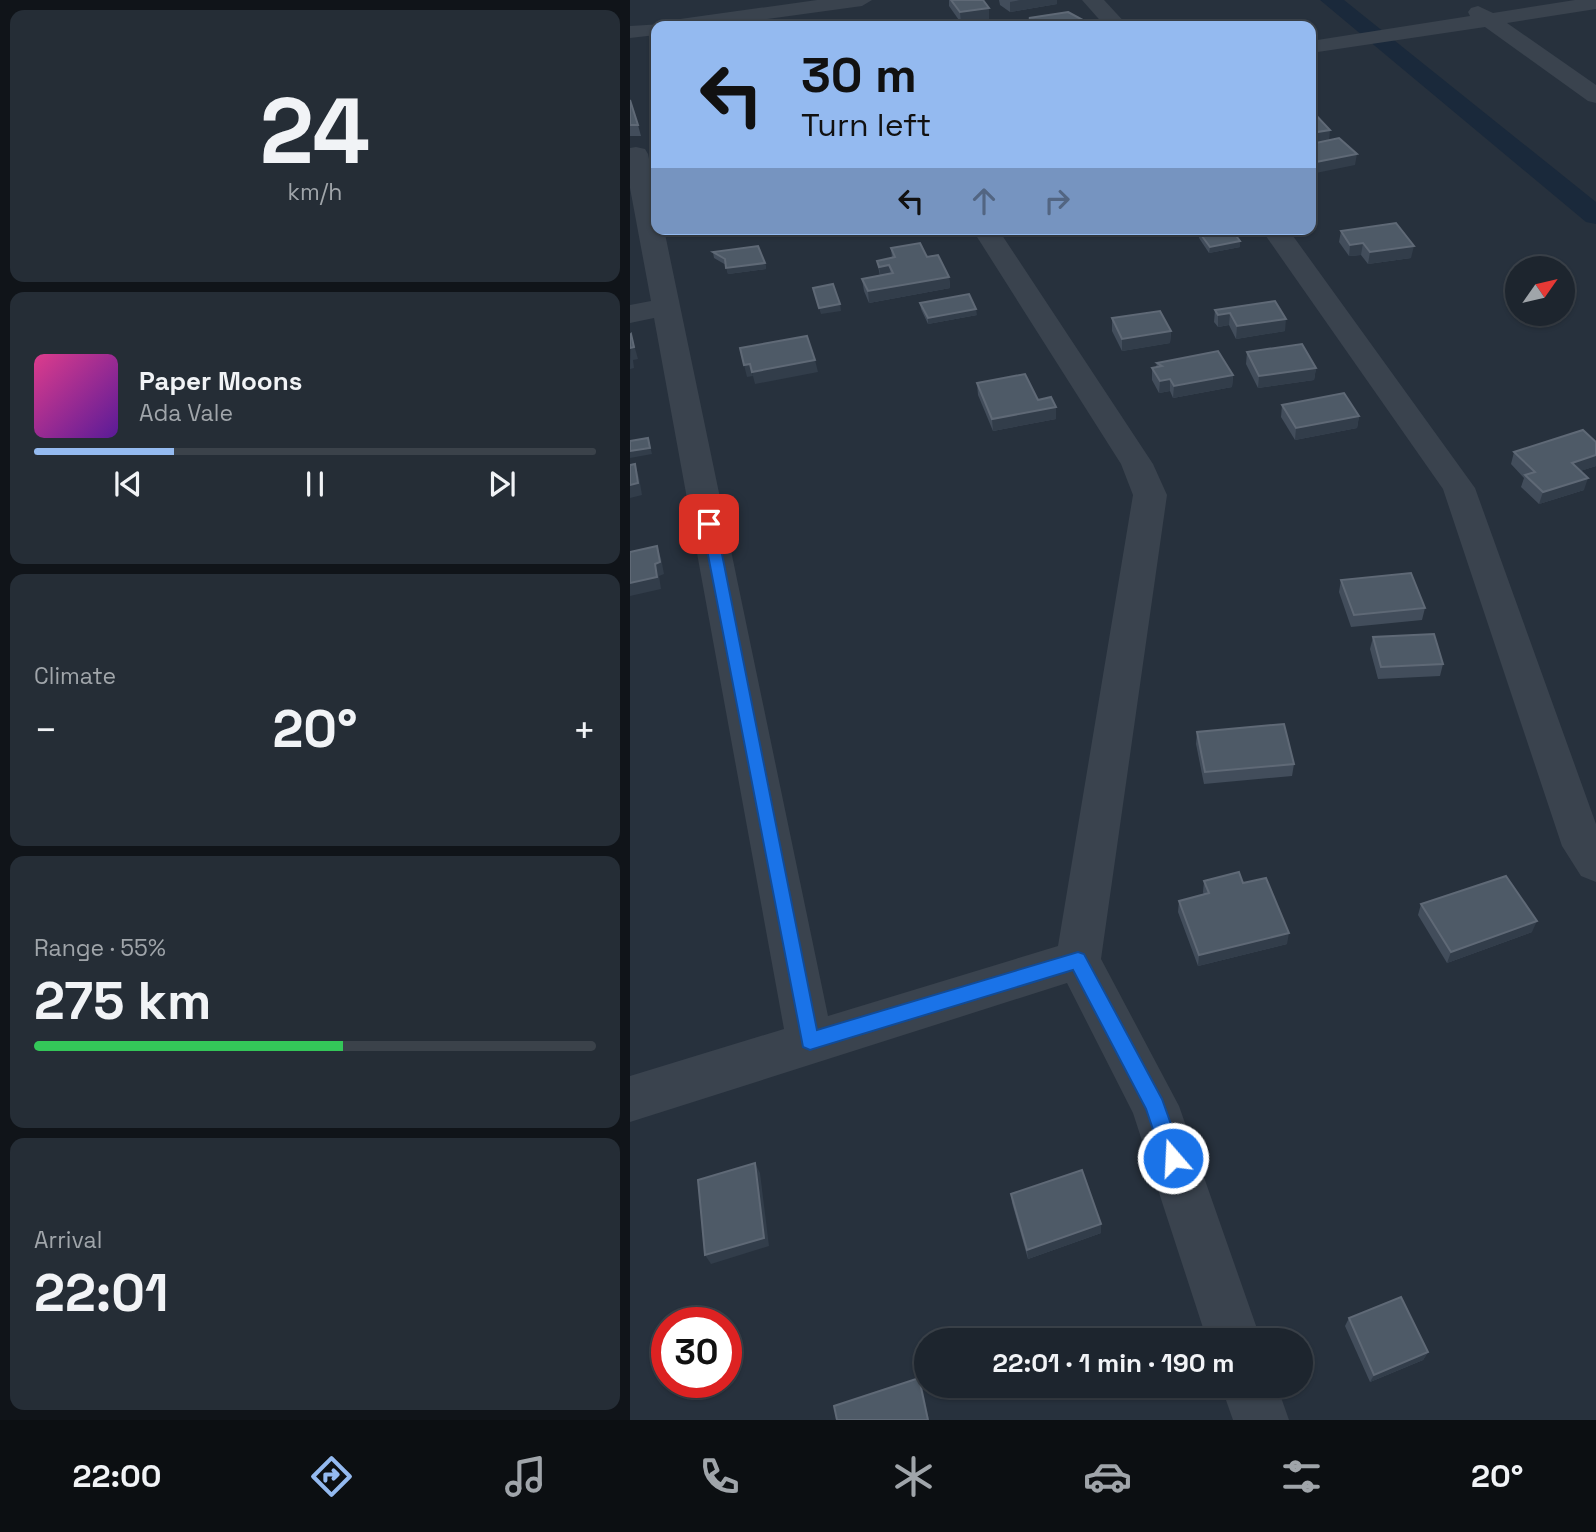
<!DOCTYPE html>
<html lang="en">
<head>
<meta charset="utf-8">
<style>
	body { margin:0; font-family:"Space Grotesk",sans-serif; background:#252d36; color:#f1f3f6; height:100vh; display:flex; flex-direction:column; font-size:26px; white-space:nowrap }
	* { box-sizing:border-box; margin:0 }
	p { font-size:23px; color:#a0a5aa }
	.icon { flex:none; width:38px; height:38px; fill:none; stroke:currentColor; stroke-width:2; stroke-linecap:round; stroke-linejoin:round }
	.map { position:relative; flex:1; overflow:hidden }
	.drawer { display:flex; flex-direction:column; gap:10px; padding:10px; background:#101419; width:630px }
	.drawer>* { flex:none }
	.guide { position:absolute; left:21px; top:21px; width:665px; height:214px; border-radius:14px; box-shadow:0 2px 5px #0004,0 0 0 2px #3b424a; background:#94baf0; color:#111; overflow:hidden }
	.needle { width:46px; rotate:56deg }
	.buttons { position:absolute; left:875px; top:256px; display:grid; gap:14px }
	.buttons a { display:grid; place-items:center; width:70px; height:70px; border-radius:50%; background:#1d252e; box-shadow:0 2px 5px #0004,0 0 0 2px #3b424a; font-size:35px }
	.speed { position:absolute; left:21px; top:1307px; display:flex; gap:14px; font-size:35px; font-weight:700; text-align:center }
	.speed>* { display:grid; place-content:center; width:91px; height:91px; border-radius:50%; background:#1d252e; box-shadow:0 2px 5px #0004,0 0 0 2px #3b424a; line-height:1 }
	.speed .limit { border:10px solid #d22; background:#fff; color:#111 }
	.pin { position:absolute; display:grid; place-items:center; width:60px; height:60px; color:#fff; margin:-30px; border-radius:14px; box-shadow:0 4px 10px #0006 }
	.me { position:absolute; width:77px; margin:-38px; rotate:341deg; stroke-linejoin:round; filter:drop-shadow(0 0 5px #0008) }
	.turn { display:flex; align-items:center; gap:24px; height:147px; padding:0 35px; font-size:32px }
	.turn .icon { width:91px; height:91px; stroke-width:2.5 }
	.turn b { display:block; font-size:49px; line-height:60px }
	.lanes { display:flex; align-items:center; height:66px; padding:0 35px; background:#0003; justify-content:center; gap:35px; direction:ltr }
	.lanes .off { opacity:.35 }
	.big { font-size:52px; font-weight:800; line-height:1.1 }
	.drawer .tile { flex:1; display:flex; flex-direction:column; justify-content:center; gap:10px; min-width:0; padding:0 24px; border-radius:14px; background:#252d36 }
	.drawer .dial { align-items:center; gap:0 }
	.dial b { font-size:91px; line-height:1 }
	.song { display:flex; align-items:center; gap:21px }
	.cover { width:84px; height:84px; border-radius:10px; background:linear-gradient(135deg,hsl(330 70% 55%),hsl(270 70% 35%)) }
	.played { height:7px; border-radius:4px; background:linear-gradient(90deg,#94baf0 25%,#3b424a 25%) }
	.keys { display:flex; justify-content:space-around; direction:ltr }
	.heat { display:flex; justify-content:space-between; align-items:center; font-size:38px; direction:ltr }
	.charge { height:10px; border-radius:5px; background:linear-gradient(90deg,#34c759 55%,#3b424a 0) }
	.trip { position:absolute; left:284px; top:1328px; width:399px; height:70px; border-radius:35px; background:#1d252e; box-shadow:0 2px 5px #0004,0 0 0 2px #3b424a; font-weight:800; line-height:70px; text-align:center }
	.tabs { display:flex; height:112px; justify-content:space-around; align-items:center; background:#0c0f12; color:#a0a5aa }
	.tabs .icon { width:49px; height:49px }
	.tabs .active { color:#94baf0 }
	.tabs b { font-size:32px; color:#f1f3f6 }
	main { display:flex; flex:1; min-height:0 }
	.map>svg:first-child { display:block }
</style>
</head>
<body>
<main>
<section class="drawer">
<div class="tile dial"><b>24</b><p>km/h</p></div>
<div class="tile">
<div class="song"><i class="cover"></i><div><b>Paper Moons</b><p>Ada Vale</p></div></div>
<div class="played"></div>
<div class="keys"><svg class="icon" aria-label="previous" viewBox="0 0 24 24"><path d="M18 5L8 12l10 7zM5 5v14"/></svg><svg class="icon" aria-label="pause" viewBox="0 0 24 24"><path d="M8 5v14M16 5v14"/></svg><svg class="icon" aria-label="next" viewBox="0 0 24 24"><path d="M6 5l10 7-10 7zM19 5v14"/></svg></div>
</div>
<div class="tile"><p>Climate</p>
<div class="heat"><a>−</a><b class="big">20°</b><a>+</a></div>
</div>
<div class="tile"><p>Range · 55%</p><b class="big">275 km</b><div class="charge"></div></div>
<div class="tile"><p>Arrival</p><b class="big">22:01</b></div>
</section>
<div class="map">
<svg width="966" height="1420" viewBox="0 0 966 1420">
	<rect width="100%" height="100%" fill="#27313d"/>
	<g fill="none" stroke-linecap="round" stroke-linejoin="round">
		<path fill="#1a293b" fill-rule="evenodd" d="M 690,0 L 714,0 L 966,202 L 966,224 L 956,222 Z"/>
		<g fill="#3a434e" fill-rule="evenodd">
			<path d="M 187,0 L 242,0 L 232,6 L 87,26 L 26,26 L 26,35 L 0,38 L 0,26 L 33,24 L 43,20 Z"/>
			<path d="M 452,0 L 474,0 L 498,26 L 475,26 Z"/>
			<path d="M 945,0 L 966,0 L 966,9 L 877,23 L 966,85 L 966,103 L 958,101 L 855,27 L 681,53 L 681,41 L 840,16 L 838,12 L 841,8 L 848,6 L 863,13 Z"/>
			<path d="M 6,147 L 15,149 L 18,154 L 26,192 L 26,229 L 34,229 L 198,1016 L 428,946 L 503,495 L 491,464 L 342,229 L 368,229 L 523,464 L 537,495 L 471,959 L 549,1106 L 631,1340 L 577,1340 L 503,1113 L 437,983 L 0,1122 L 0,1076 L 154,1029 L 24,318 L 0,323 L 0,305 L 21,301 L 0,188 L 0,148 Z"/>
			<path d="M 631,229 L 658,229 L 845,488 L 966,824 L 966,882 L 951,876 L 932,846 L 813,489 Z"/>
			<path d="M 591,1386 L 647,1386 L 659,1420 L 603,1420 Z"/>
		</g>
	</g>
	<g fill="#424d5b">
		<path d="M 319,0 L 353,0 L 359,8 L 359,19 L 331,23 L 319,6 Z"/>
		<path d="M 369,0 L 427,0 L 427,4 L 380,12 L 370,5 Z"/>
		<path d="M 399,18 L 453,26 L 399,26 Z"/>
		<path d="M 0,100 L 8,125 L 11,136 L 0,136 Z"/>
		<path d="M 711,231 L 781,258 L 738,264 L 731,255 L 719,256 L 709,242 Z"/>
		<path d="M 569,232 L 610,247 L 579,253 L 569,238 Z"/>
		<path d="M 261,248 L 297,257 L 319,277 L 320,288 L 239,303 L 234,291 L 232,279 L 250,276 L 247,261 L 262,258 Z"/>
		<path d="M 83,252 L 135,263 L 136,269 L 98,274 L 96,265 L 84,258 Z"/>
		<path d="M 645,301 L 655,331 L 606,339 L 599,325 L 588,327 L 584,322 L 585,310 Z"/>
		<path d="M 290,303 L 347,315 L 298,324 L 291,309 Z"/>
		<path d="M 482,318 L 541,331 L 540,343 L 492,351 L 482,331 Z"/>
		<path d="M 617,352 L 686,368 L 684,380 L 628,388 L 616,364 Z"/>
		<path d="M 527,363 L 603,375 L 602,387 L 543,398 L 540,391 L 529,393 L 522,380 L 522,368 L 526,367 Z"/>
		<path d="M 347,383 L 408,400 L 426,407 L 426,419 L 363,431 L 348,395 Z"/>
		<path d="M 652,405 L 729,416 L 727,428 L 665,440 L 651,417 Z"/>
		<path d="M 966,442 L 966,466 L 950,471 L 954,490 L 909,504 L 891,487 L 894,478 L 881,464 L 884,452 Z"/>
		<path d="M 711,580 L 795,608 L 792,620 L 721,627 L 709,592 Z"/>
		<path d="M 743,637 L 813,664 L 810,676 L 748,679 L 740,649 Z"/>
		<path d="M 567,732 L 664,764 L 662,776 L 574,784 L 566,744 Z"/>
		<path d="M 574,881 L 613,883 L 657,944 L 568,966 L 548,912 L 549,901 L 574,895 L 573,892 Z"/>
		<path d="M 791,904 L 902,932 L 817,963 L 788,915 Z"/>
		<path d="M 381,1194 L 471,1233 L 398,1259 L 382,1203 Z"/>
		<path d="M 719,1318 L 798,1352 L 793,1360 L 740,1382 L 715,1326 Z"/>
	</g>
	<g fill="#323d4a">
		<path d="M 390,0 L 427,0 L 427,4 L 380,12 L 380,2 Z"/>
		<path d="M 359,8 L 359,19 L 331,23 L 330,12 Z"/>
		<path d="M 453,20 L 453,26 L 431,26 L 448,21 Z"/>
		<path d="M 700,130 L 699,141 L 681,144 L 681,133 Z"/>
		<path d="M 727,154 L 725,165 L 681,174 L 681,163 Z"/>
		<path d="M 610,241 L 610,247 L 579,253 L 580,247 Z"/>
		<path d="M 733,243 L 731,255 L 719,256 L 720,245 Z"/>
		<path d="M 784,246 L 781,258 L 738,264 L 740,252 Z"/>
		<path d="M 135,263 L 136,269 L 98,274 L 96,268 Z"/>
		<path d="M 259,265 L 261,277 L 251,279 L 249,267 Z"/>
		<path d="M 319,277 L 320,288 L 239,303 L 238,291 Z"/>
		<path d="M 210,304 L 211,311 L 191,314 L 189,308 Z"/>
		<path d="M 346,309 L 347,315 L 298,324 L 298,318 Z"/>
		<path d="M 600,313 L 599,325 L 588,327 L 588,315 Z"/>
		<path d="M 656,319 L 655,331 L 606,339 L 607,326 Z"/>
		<path d="M 541,331 L 540,343 L 492,351 L 492,339 Z"/>
		<path d="M 1,334 L 8,359 L 3,360 L 4,368 L 0,369 Z"/>
		<path d="M 185,360 L 188,372 L 125,384 L 122,372 Z"/>
		<path d="M 120,364 L 123,376 L 117,377 L 114,365 Z"/>
		<path d="M 686,368 L 684,380 L 628,388 L 629,376 Z"/>
		<path d="M 603,375 L 602,387 L 543,398 L 544,386 Z"/>
		<path d="M 540,379 L 540,391 L 529,393 L 530,381 Z"/>
		<path d="M 426,407 L 426,419 L 363,431 L 362,419 Z"/>
		<path d="M 729,416 L 727,428 L 665,440 L 666,428 Z"/>
		<path d="M 18,438 L 22,454 L 0,458 L 0,451 Z"/>
		<path d="M 966,455 L 966,466 L 938,475 L 942,463 Z"/>
		<path d="M 5,464 L 9,477 L 12,495 L 0,498 L 0,485 Z"/>
		<path d="M 958,478 L 954,490 L 909,504 L 913,492 Z"/>
		<path d="M 27,546 L 31,558 L 34,574 L 29,576 L 31,589 L 0,596 L 0,583 L 25,564 Z"/>
		<path d="M 907,921 L 902,932 L 817,963 L 821,952 Z"/>
		<path d="M 659,933 L 657,944 L 568,966 L 569,955 Z"/>
		<path d="M 125,1163 L 130,1173 L 139,1246 L 81,1264 L 75,1255 Z"/>
		<path d="M 471,1224 L 471,1233 L 398,1259 L 397,1250 Z"/>
		<path d="M 798,1352 L 793,1360 L 740,1382 L 744,1375 Z"/>
		<path d="M 289,1378 L 292,1385 L 299,1420 L 298,1420 Z"/>
	</g>
	<g fill="#4e5a67" stroke="#5f6976" stroke-width="2">
		<path d="M 321,0 L 353,0 L 359,8 L 330,12 Z"/>
		<path d="M 438,12 L 453,20 L 448,21 L 450,23 L 431,26 L 404,26 L 408,25 L 403,22 L 406,20 L 399,18 Z"/>
		<path d="M 0,100 L 8,125 L 0,125 Z"/>
		<path d="M 681,112 L 683,112 L 700,130 L 681,133 Z"/>
		<path d="M 709,138 L 727,154 L 681,163 L 681,144 Z"/>
		<path d="M 766,223 L 784,246 L 740,252 L 733,243 L 720,245 L 711,231 Z"/>
		<path d="M 586,229 L 601,229 L 610,241 L 580,247 L 569,232 Z"/>
		<path d="M 290,243 L 297,257 L 308,255 L 319,277 L 238,291 L 232,279 L 263,273 L 259,265 L 249,267 L 247,261 L 265,257 L 261,248 Z"/>
		<path d="M 128,246 L 135,263 L 96,268 L 95,259 L 83,252 Z"/>
		<path d="M 203,284 L 210,304 L 189,308 L 183,288 Z"/>
		<path d="M 339,294 L 346,309 L 298,318 L 290,303 Z"/>
		<path d="M 645,301 L 656,319 L 607,326 L 600,313 L 588,315 L 585,310 Z"/>
		<path d="M 530,311 L 541,331 L 492,339 L 482,318 Z"/>
		<path d="M 1,334 L 4,347 L 0,348 L 0,335 Z"/>
		<path d="M 177,336 L 185,360 L 122,372 L 120,364 L 114,365 L 110,348 Z"/>
		<path d="M 672,344 L 686,368 L 629,376 L 617,352 Z"/>
		<path d="M 588,351 L 603,375 L 544,386 L 540,379 L 530,381 L 522,368 L 532,366 L 527,363 Z"/>
		<path d="M 395,374 L 408,400 L 421,397 L 426,407 L 362,419 L 347,383 Z"/>
		<path d="M 714,393 L 729,416 L 666,428 L 652,405 Z"/>
		<path d="M 953,430 L 966,442 L 966,455 L 942,463 L 958,478 L 913,492 L 895,475 L 905,472 L 884,452 Z"/>
		<path d="M 18,438 L 20,448 L 0,451 L 0,441 Z"/>
		<path d="M 5,464 L 8,483 L 0,485 L 0,465 Z"/>
		<path d="M 27,546 L 30,562 L 25,564 L 27,577 L 0,583 L 0,552 Z"/>
		<path d="M 781,573 L 795,608 L 724,615 L 711,580 Z"/>
		<path d="M 804,634 L 813,664 L 751,667 L 743,637 Z"/>
		<path d="M 654,724 L 664,764 L 575,772 L 567,732 Z"/>
		<path d="M 609,872 L 613,883 L 636,878 L 659,933 L 569,955 L 549,901 L 579,893 L 574,881 Z"/>
		<path d="M 876,876 L 907,921 L 821,952 L 791,904 Z"/>
		<path d="M 125,1163 L 134,1238 L 75,1255 L 68,1180 Z"/>
		<path d="M 452,1170 L 471,1224 L 397,1250 L 381,1194 Z"/>
		<path d="M 771,1297 L 798,1352 L 744,1375 L 719,1318 Z"/>
		<path d="M 289,1378 L 298,1420 L 207,1420 L 204,1406 Z"/>
	</g>
	<path fill="#1a73e8" stroke="#114b97" stroke-width="2" d="M 79,520 L 86,524 L 187,1030 L 448,952 L 454,954 L 532,1099 L 553,1158 L 550,1165 L 543,1168 L 535,1165 L 516,1109 L 443,970 L 180,1050 L 173,1047 L 72,524 Z"/>
</svg>
<div class="buttons">
<a><svg class="needle" viewBox="-14 -14 28 28"><path d="M0-13l5 13h-10z" fill="#e53935"/><path d="M0 13l5-13h-10z" fill="#a0a5aa"/></svg></a>
</div>
<div class="speed"><div class="limit">30</div></div>
<div class="pin" style="left:79px;top:524px;background:#d93025"><svg class="icon" aria-label="arrive" viewBox="0 0 24 24"><path d="M6 21V4h12l-3 4 3 4H6"/></svg></div>
<svg class="me" style="left:543px;top:1158px" viewBox="-20 -20 40 40"><circle r="17" fill="#1a73e8" stroke="#fff" stroke-width="3"/><path d="M0-11L8 9 0 5-8 9z" fill="#fff"/></svg>
<div class="trip">22:01 · 1 min · 190 m</div>
<div class="guide">
<div class="turn"><svg class="icon" aria-label="left" viewBox="0 0 24 24"><path d="M17 20v-9H6M10 6l-5 5 5 5"/></svg><div><b>30 m</b>Turn left</div></div>
<div class="lanes"><svg class="icon" aria-label="left" viewBox="0 0 24 24"><path d="M17 20v-9H6M10 6l-5 5 5 5"/></svg><svg class="icon off" aria-label="ahead" viewBox="0 0 24 24"><path d="M12 20V5M6 11l6-6 6 6"/></svg><svg class="icon off" aria-label="right" viewBox="0 0 24 24"><path d="M7 20v-9h11M14 6l5 5-5 5"/></svg></div>
</div>
</div>
</main>
<nav class="tabs">
<b>22:00</b>
<svg class="icon active" aria-label="directions" viewBox="0 0 24 24"><path d="M12 3l9 9-9 9-9-9zM9 14v-3h6M13 9l2 2-2 2"/></svg>
<svg class="icon" aria-label="music" viewBox="0 0 24 24"><path d="M9 18V5l10-2v13"/><circle cx="6" cy="18" r="3"/><circle cx="16" cy="16" r="3"/></svg>
<svg class="icon" aria-label="phone" viewBox="0 0 24 24"><path d="M5 4h4l2 5-3 2q2 4 5 5l2-3 5 2v4C11 20 4 13 5 4z"/></svg>
<svg class="icon" aria-label="climate" viewBox="0 0 24 24"><path d="M12 3v18M4 7l16 10M4 17L20 7"/></svg>
<svg class="icon" aria-label="car" viewBox="0 0 24 24"><path d="M5 17H2v-5l4-1 3-4h7l3 4 3 1v5h-3M9 17h6M6 11h13"/><circle cx="7" cy="17" r="2"/><circle cx="17" cy="17" r="2"/></svg>
<svg class="icon" aria-label="filters" viewBox="0 0 24 24"><path d="M4 7h16M4 17h16"/><circle cx="9" cy="7" r="2"/><circle cx="15" cy="17" r="2"/></svg>
<b>20°</b>
</nav>
</body>
</html>
